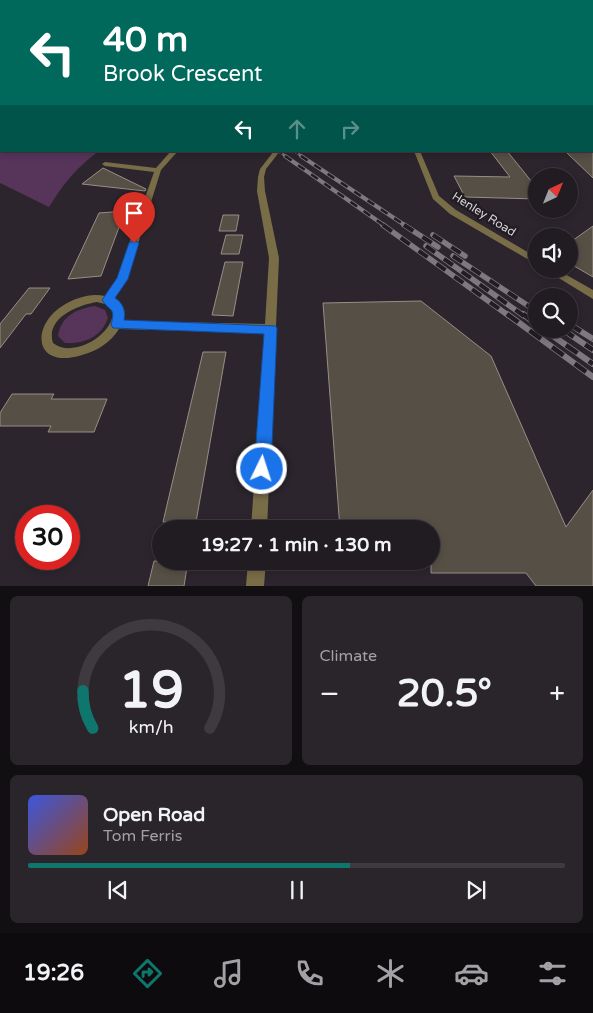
<!DOCTYPE html>
<html lang="en">
<head>
<meta charset="utf-8">
<style>
	body { margin:0; font-family:"Varela Round",sans-serif; background:#29252a; color:#f1f3f6; height:100vh; display:flex; flex-direction:column; font-size:19px; white-space:nowrap }
	* { box-sizing:border-box; margin:0 }
	p { font-size:16px; color:#a2a1a5 }
	.icon { flex:none; width:28px; height:28px; fill:none; stroke:currentColor; stroke-width:2; stroke-linecap:round; stroke-linejoin:round }
	.map { position:relative; height:586px; overflow:hidden }
	.drawer { display:flex; flex-direction:column; gap:10px; padding:10px; background:#120f13; flex:1 }
	.drawer>* { flex:none }
	.banner { position:absolute; left:0px; top:0px; width:594px; height:152px; box-shadow:0 2px 8px #0003,0 0 0 1px #3e3a40; background:#00695c; color:#fff; overflow:hidden }
	.needle { width:32px; rotate:43deg }
	.controls { position:absolute; left:528px; top:168px; display:grid; gap:10px }
	.controls a { display:grid; place-items:center; width:50px; height:50px; border-radius:50%; background:#211c22; box-shadow:0 2px 8px #0003,0 0 0 1px #3e3a40; font-size:25px }
	.speed { position:absolute; left:15px; top:505px; display:flex; gap:10px; font-size:25px; font-weight:700; text-align:center }
	.speed>* { display:grid; place-content:center; width:65px; height:65px; border-radius:50%; background:#211c22; box-shadow:0 2px 8px #0003,0 0 0 1px #3e3a40; line-height:1 }
	.speed .limit { border:8px solid #d22; background:#fff; color:#111 }
	.pin { position:absolute; display:grid; place-items:center; width:42px; height:42px; color:#fff; margin:-51px -21px; border-radius:50% 50% 50% 0; rotate:-45deg; box-shadow:0 0 5px #0007 }
	.pin .icon { rotate:45deg }
	.me { position:absolute; width:55px; margin:-28px; rotate:4deg; stroke-linejoin:round; filter:drop-shadow(0 0 4px #0008) }
	.turn { display:flex; align-items:center; gap:18px; height:105px; padding:0 20px; font-size:22px }
	.turn .icon { width:65px; height:65px; stroke-width:2.5 }
	.turn b { display:block; font-size:35px; line-height:42px }
	.lanes { display:flex; align-items:center; height:48px; padding:0 20px; background:#0003; justify-content:center; gap:25px; direction:ltr }
	.lanes .off { opacity:.35 }
	.big { font-size:38px; font-weight:700; line-height:1.1 }
	.drawer .tile { flex:1; display:flex; flex-direction:column; justify-content:center; gap:8px; min-width:0; padding:0 18px; border-radius:8px; background:#29252a }
	.drawer .dial { align-items:center; gap:0 }
	.dial svg { height:130px; overflow:visible; fill:none; stroke:#3e3a40; stroke-width:7; stroke-linecap:round; text-anchor:middle }
	.dial text { fill:#f1f3f6; stroke:none }
	.song { display:flex; align-items:center; gap:15px }
	.cover { width:60px; height:60px; border-radius:8px; background:linear-gradient(135deg,hsl(230 70% 55%),hsl(20 70% 35%)) }
	.played { height:5px; border-radius:2px; background:linear-gradient(90deg,#0f766e 60%,#3e3a40 60%) }
	.keys { display:flex; justify-content:space-around; direction:ltr }
	.heat { display:flex; justify-content:space-between; align-items:center; font-size:28px; direction:ltr }
	.drawer .tiles { flex:1; display:grid; gap:10px; grid-template-columns:1fr 1fr }
	.tile:last-child { grid-column:span 2 }
	.trip { position:absolute; left:152px; top:520px; width:288px; height:50px; border-radius:25px; background:#211c22; box-shadow:0 2px 8px #0003,0 0 0 1px #3e3a40; font-weight:700; line-height:50px; text-align:center }
	.dock { display:flex; height:80px; justify-content:space-around; align-items:center; background:#0d0b0e; color:#a2a1a5 }
	.dock .icon { width:35px; height:35px }
	.dock .active { color:#0f766e }
	.dock b { font-size:22px; color:#f1f3f6 }
	.map>svg:first-child { display:block }
</style>
</head>
<body>
<div class="map">
<svg width="593" height="586" viewBox="0 0 593 586">
	<rect width="100%" height="100%" fill="#2c252d"/>
	<g fill="#57345a">
		<path d="M 0,68 L 1,151 L 99,151 C 75,169 65,182 49,207 L 0,183 Z"/>
		<path d="M 95,306 L 105,310 L 108,318 C 101,337 85,344 65,343 L 58,336 C 61,316 76,309 95,306 Z"/>
	</g>
	<g fill="#564f46" stroke="#968f85">
		<path d="M 490,151 L 507,151 L 536,187 L 536,199 L 465,197 L 454,176 L 510,177 Z"/>
		<path d="M 565,151 L 593,151 L 593,178 Z"/>
		<path d="M 103,168 L 146,189 L 145,191 L 82,184 Z"/>
		<path d="M 125,211 L 101,276 L 68,279 L 99,213 Z"/>
		<path d="M 223,215 L 239,215 L 236,231 L 219,231 Z"/>
		<path d="M 593,226 L 593,277 L 569,263 L 569,243 Z"/>
		<path d="M 226,235 L 243,235 L 239,254 L 221,254 Z"/>
		<path d="M 225,262 L 243,262 L 233,316 L 212,315 Z"/>
		<path d="M 29,288 L 50,288 L 31,314 L 26,314 L 0,348 L 0,324 Z"/>
		<path d="M 421,301 L 491,356 L 566,527 L 593,490 L 593,586 L 536,586 L 526,573 L 431,573 L 431,529 L 340,529 L 323,303 Z"/>
		<path d="M 203,352 L 226,352 L 196,522 L 163,522 Z"/>
		<path d="M 12,394 L 54,394 L 51,399 L 107,399 L 94,432 L 48,432 L 51,426 L 0,426 L 0,413 Z"/>
		<path d="M 154,561 L 188,561 L 184,586 L 148,586 Z"/>
	</g>
	<g fill="none" stroke-linecap="round" stroke-linejoin="round">
		<g fill="#786d47" fill-rule="evenodd">
			<path d="M 171,151 L 178,151 L 161,170 L 127,279 L 114,299 C 121,304 126,312 123,321 L 265,324 L 269,258 L 257,191 L 258,177 L 260,169 L 274,151 L 280,151 L 266,169 L 264,177 L 265,191 L 279,258 L 267,529 L 251,529 L 264,333 L 119,329 C 110,343 97,351 82,355 C 28,372 29,314 79,298 C 88,295 96,294 105,296 L 117,278 L 154,172 L 105,166 L 102,164 L 105,162 L 156,168 ZM 97,302 L 105,304 L 113,311 C 114,335 73,359 53,343 C 45,318 78,305 97,302 Z"/>
			<path d="M 414,151 L 420,151 L 439,196 L 456,210 L 536,257 L 536,264 L 450,214 L 433,199 Z"/>
			<path d="M 544,269 L 556,269 L 593,290 L 593,299 Z"/>
			<path d="M 248,561 L 266,561 L 264,586 L 246,586 Z"/>
		</g>
		<g fill="#786d47" fill-rule="evenodd">
			<rect x="0" y="65" width="1" height="2"/>
			<rect x="592" y="116" width="1" height="4"/>
		</g>
		<defs>
			<g id="rail-far3">
				<path d="M 278,151 L 287,157"/>
				<path d="M 294,151 L 303,157"/>
			</g>
			<g id="rail-far2">
				<path d="M 285,156 L 385,226"/>
				<path d="M 301,156 L 406,226"/>
			</g>
			<g id="rail-far1">
				<path d="M 383,225 L 509,316"/>
				<path d="M 404,225 L 438,247"/>
				<path d="M 433,235 L 465,256"/>
				<path d="M 426,246 L 524,316"/>
				<path d="M 453,256 L 536,311"/>
			</g>
			<g id="rail">
				<path d="M 507,314 L 593,377"/>
				<path d="M 523,314 L 536,324"/>
				<path d="M 569,324 L 593,339"/>
				<path d="M 543,329 L 593,364"/>
				<path d="M 562,329 L 593,350"/>
			</g>
		</defs>
		<use href="#rail-far3" stroke="#7f797f" stroke-width="2.5"/>
		<use href="#rail-far2" stroke="#7f797f" stroke-width="4"/>
		<use href="#rail-far1" stroke="#7f797f" stroke-width="5.5"/>
		<use href="#rail" stroke="#7f797f" stroke-width="6"/>
		<use href="#rail-far3" stroke="#221c23" stroke-width="2" stroke-dasharray="5" stroke-linecap="butt"/>
		<use href="#rail-far2" stroke="#221c23" stroke-width="2.5" stroke-dasharray="8" stroke-linecap="butt"/>
		<use href="#rail-far1" stroke="#221c23" stroke-width="4" stroke-dasharray="11" stroke-linecap="butt"/>
		<use href="#rail" stroke="#221c23" stroke-width="4.5" stroke-dasharray="14" stroke-linecap="butt"/>
	</g>
	<linearGradient id="sky" x2="0" y2="1"><stop stop-color="#181419"/><stop offset="0.43" stop-color="#454657"/><stop offset="1" stop-color="#454657" stop-opacity="0"/></linearGradient>
	<rect width="593" height="145" fill="url(#sky)"/>
	<path fill="#1a73e8" stroke="#114b97" d="M 134,240 L 139,243 L 128,279 L 115,298 C 123,303 126,311 124,320 L 276,326 L 277,329 L 271,469 L 268,475 L 262,477 L 257,475 L 254,469 L 264,334 L 113,328 L 111,325 C 116,307 110,312 102,300 L 117,278 L 129,243 Z"/>
	<g text-anchor="middle" stroke-width="5" stroke-linejoin="round" paint-order="stroke">
		<g font-size="12" fill="#d8d3d8" stroke="#221c23">
			<text transform="translate(484 214) rotate(32)" y="4">Henley Road</text>
		</g>
	</g>
</svg>
<div class="controls">
<a><svg class="needle" viewBox="-14 -14 28 28"><path d="M0-13l5 13h-10z" fill="#e53935"/><path d="M0 13l5-13h-10z" fill="#a2a1a5"/></svg></a>
<a><svg class="icon" aria-label="sound" viewBox="0 0 24 24"><path d="M4 9h4l5-4v14l-5-4H4zM17 9q2 3 0 6"/></svg></a>
<a><svg class="icon" aria-label="search" viewBox="0 0 24 24"><circle cx="10" cy="10" r="6"/><path d="M15 15l6 6"/></svg></a>
</div>
<div class="speed"><div class="limit">30</div></div>
<div class="pin" style="left:134px;top:243px;background:#d93025"><svg class="icon" aria-label="arrive" viewBox="0 0 24 24"><path d="M6 21V4h12l-3 4 3 4H6"/></svg></div>
<svg class="me" style="left:262px;top:469px" viewBox="-20 -20 40 40"><circle r="17" fill="#1a73e8" stroke="#fff" stroke-width="3"/><path d="M0-11L8 9 0 5-8 9z" fill="#fff"/></svg>
<div class="trip">19:27 · 1 min · 130 m</div>
<div class="banner">
<div class="turn"><svg class="icon" aria-label="left" viewBox="0 0 24 24"><path d="M17 20v-9H6M10 6l-5 5 5 5"/></svg><div><b>40 m</b>Brook Crescent</div></div>
<div class="lanes"><svg class="icon" aria-label="left" viewBox="0 0 24 24"><path d="M17 20v-9H6M10 6l-5 5 5 5"/></svg><svg class="icon off" aria-label="ahead" viewBox="0 0 24 24"><path d="M12 20V5M6 11l6-6 6 6"/></svg><svg class="icon off" aria-label="right" viewBox="0 0 24 24"><path d="M7 20v-9h11M14 6l5 5-5 5"/></svg></div>
</div>
</div>
<section class="drawer">
<div class="tiles">
<div class="tile dial"><svg viewBox="0 0 100 80">
<path d="M14 69A42 42 0 1 1 86 69"/>
<path d="M14 69A42 42 0 0 1 8 46" stroke="#0f766e"/>
<text x="50" y="56" font-size="32" font-weight="700">19</text>
<text x="50" y="72" font-size="11">km/h</text>
</svg></div>
<div class="tile"><p>Climate</p>
<div class="heat"><a>−</a><b class="big">20.5°</b><a>+</a></div>
</div>
<div class="tile">
<div class="song"><i class="cover"></i><div><b>Open Road</b><p>Tom Ferris</p></div></div>
<div class="played"></div>
<div class="keys"><svg class="icon" aria-label="previous" viewBox="0 0 24 24"><path d="M18 5L8 12l10 7zM5 5v14"/></svg><svg class="icon" aria-label="pause" viewBox="0 0 24 24"><path d="M8 5v14M16 5v14"/></svg><svg class="icon" aria-label="next" viewBox="0 0 24 24"><path d="M6 5l10 7-10 7zM19 5v14"/></svg></div>
</div>
</div>
</section>
<nav class="dock">
<b>19:26</b>
<svg class="icon active" aria-label="directions" viewBox="0 0 24 24"><path d="M12 3l9 9-9 9-9-9zM9 14v-3h6M13 9l2 2-2 2"/></svg>
<svg class="icon" aria-label="music" viewBox="0 0 24 24"><path d="M9 18V5l10-2v13"/><circle cx="6" cy="18" r="3"/><circle cx="16" cy="16" r="3"/></svg>
<svg class="icon" aria-label="phone" viewBox="0 0 24 24"><path d="M5 4h4l2 5-3 2q2 4 5 5l2-3 5 2v4C11 20 4 13 5 4z"/></svg>
<svg class="icon" aria-label="climate" viewBox="0 0 24 24"><path d="M12 3v18M4 7l16 10M4 17L20 7"/></svg>
<svg class="icon" aria-label="car" viewBox="0 0 24 24"><path d="M5 17H2v-5l4-1 3-4h7l3 4 3 1v5h-3M9 17h6M6 11h13"/><circle cx="7" cy="17" r="2"/><circle cx="17" cy="17" r="2"/></svg>
<svg class="icon" aria-label="filters" viewBox="0 0 24 24"><path d="M4 7h16M4 17h16"/><circle cx="9" cy="7" r="2"/><circle cx="15" cy="17" r="2"/></svg>
</nav>
</body>
</html>
